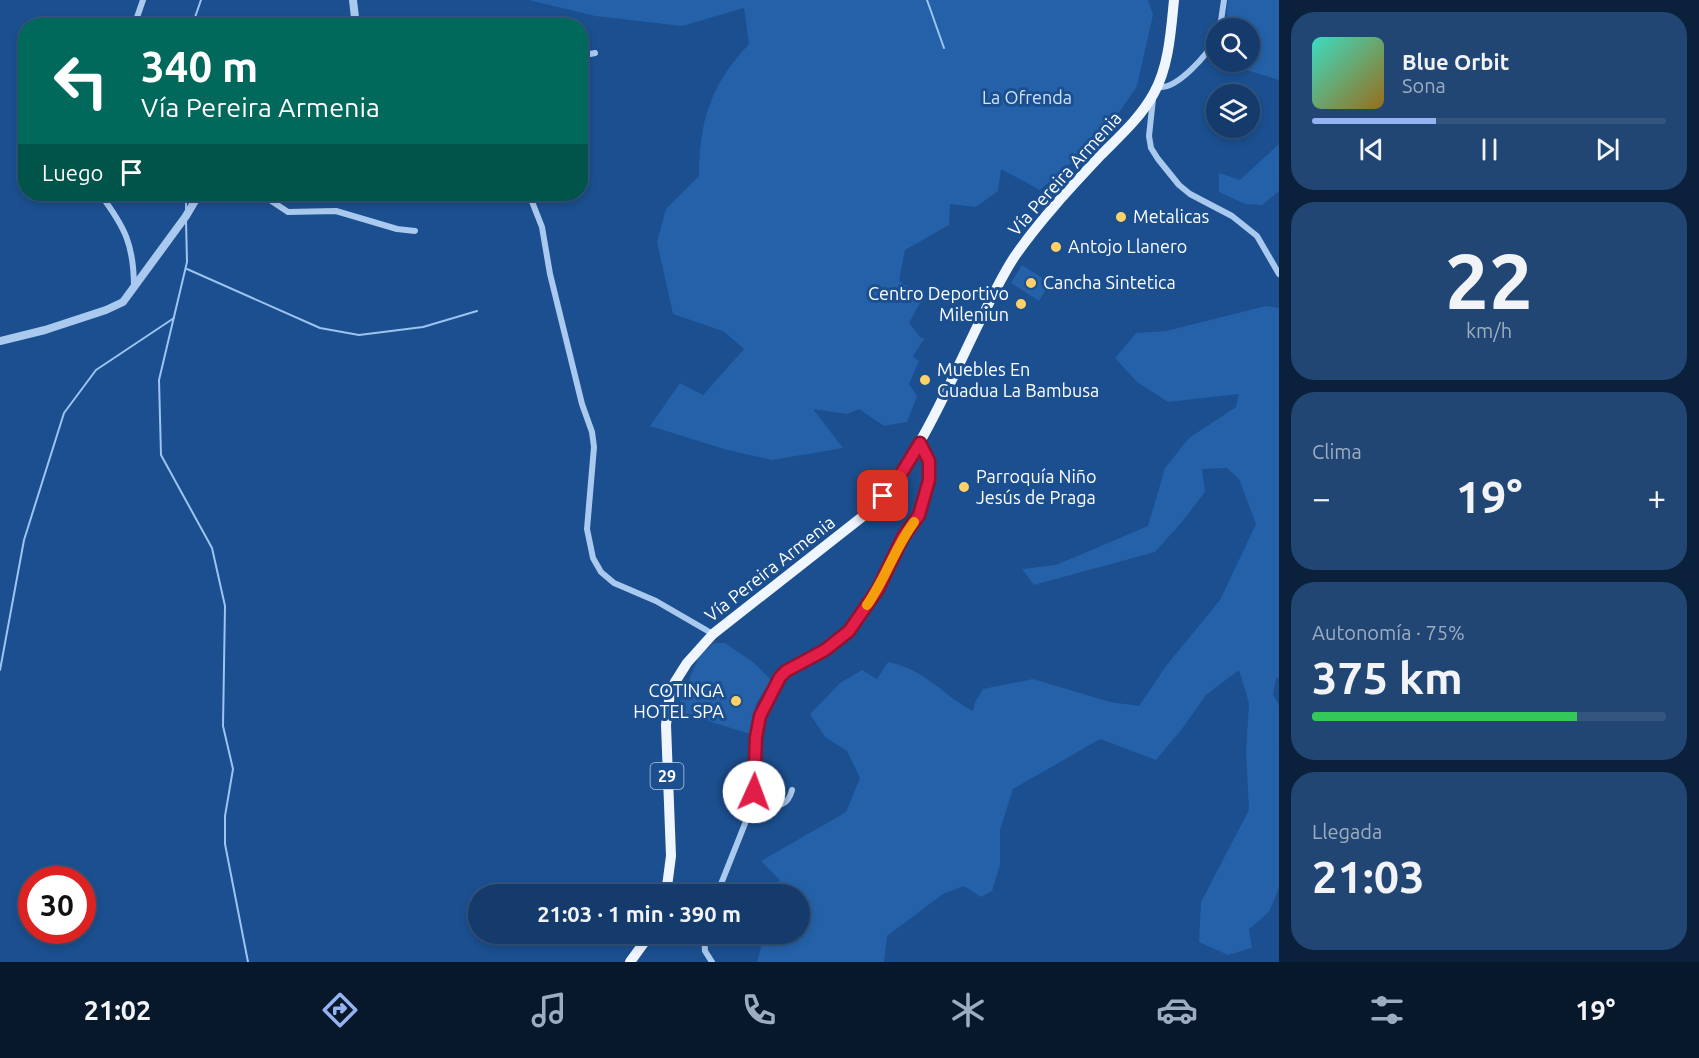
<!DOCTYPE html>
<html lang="es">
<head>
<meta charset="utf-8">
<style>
	body { margin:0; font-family:Ubuntu,sans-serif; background:#214673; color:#f1f3f6; height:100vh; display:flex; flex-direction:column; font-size:22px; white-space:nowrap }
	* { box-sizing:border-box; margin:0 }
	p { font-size:20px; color:#9dadc1 }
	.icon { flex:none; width:33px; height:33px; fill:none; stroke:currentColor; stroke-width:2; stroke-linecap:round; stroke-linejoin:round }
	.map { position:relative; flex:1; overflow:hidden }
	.details { display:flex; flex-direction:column; gap:12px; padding:12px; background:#0b203b; width:420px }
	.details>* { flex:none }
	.guide { position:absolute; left:18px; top:18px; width:570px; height:183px; border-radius:24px; box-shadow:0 3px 9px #0003,0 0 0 2px #33557e; background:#00695c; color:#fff; overflow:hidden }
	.controls { position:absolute; left:1206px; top:18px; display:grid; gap:12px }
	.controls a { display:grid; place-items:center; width:54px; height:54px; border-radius:50%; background:#143b6b; box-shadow:0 3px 9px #0003,0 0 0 2px #33557e; font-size:30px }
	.speed { position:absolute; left:18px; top:866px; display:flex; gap:12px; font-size:30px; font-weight:700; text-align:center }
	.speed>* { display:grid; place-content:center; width:78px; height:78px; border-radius:50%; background:#143b6b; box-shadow:0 3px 9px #0003,0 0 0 2px #33557e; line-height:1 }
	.speed .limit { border:9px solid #d22; background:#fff; color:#111 }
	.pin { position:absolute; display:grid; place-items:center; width:51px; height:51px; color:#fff; margin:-26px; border-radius:12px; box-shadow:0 3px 9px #0006 }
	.me { position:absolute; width:66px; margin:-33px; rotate:2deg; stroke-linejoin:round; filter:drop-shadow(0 0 4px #0008) }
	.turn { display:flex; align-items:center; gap:21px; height:126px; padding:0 24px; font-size:27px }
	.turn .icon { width:78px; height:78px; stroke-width:2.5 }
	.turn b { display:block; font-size:42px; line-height:51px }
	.then { display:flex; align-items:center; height:57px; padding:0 24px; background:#0003; gap:12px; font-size:22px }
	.big { font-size:45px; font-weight:700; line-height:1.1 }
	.details .widget { flex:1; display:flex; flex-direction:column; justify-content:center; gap:9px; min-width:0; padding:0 21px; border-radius:24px; background:#214673 }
	.details .dial { align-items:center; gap:0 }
	.dial b { font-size:78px; line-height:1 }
	.song { display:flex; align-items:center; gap:18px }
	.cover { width:72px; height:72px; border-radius:9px; background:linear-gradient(135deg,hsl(170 70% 55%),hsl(40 70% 35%)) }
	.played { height:6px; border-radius:3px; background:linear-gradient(90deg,#95b2f1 35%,#33557e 35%) }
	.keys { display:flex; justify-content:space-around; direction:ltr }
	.heat { display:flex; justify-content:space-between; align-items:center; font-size:33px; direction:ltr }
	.charge { height:9px; border-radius:4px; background:linear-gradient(90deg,#34c759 75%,#33557e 0) }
	.trip { position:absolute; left:468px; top:884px; width:342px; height:60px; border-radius:30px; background:#143b6b; box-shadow:0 3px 9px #0003,0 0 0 2px #33557e; font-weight:700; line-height:60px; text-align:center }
	.tab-bar { display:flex; height:96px; justify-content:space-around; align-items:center; background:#08182b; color:#9dadc1 }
	.tab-bar .icon { width:42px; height:42px }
	.tab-bar .current { color:#95b2f1 }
	.tab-bar b { font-size:27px; color:#f1f3f6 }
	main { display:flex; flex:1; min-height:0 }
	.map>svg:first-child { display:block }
</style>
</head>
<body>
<main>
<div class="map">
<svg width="1279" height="962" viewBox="0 0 1279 962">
	<rect width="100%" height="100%" fill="#1b4f8f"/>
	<g fill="#2461a8">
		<path d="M 529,0 L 1148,0 L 1153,15 L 1137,86 L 1106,132 L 1040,190 L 1001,169 L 998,191 L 976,207 L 950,204 L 949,225 L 905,250 L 899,281 L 913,290 L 920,303 L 909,323 L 921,338 L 925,338 L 913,356 L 919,361 L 909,384 L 917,396 L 907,422 L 884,426 L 859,409 L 847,414 L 813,409 L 843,448 L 772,460 L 724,449 L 650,426 L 680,383 L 703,395 L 744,349 L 723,331 L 673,314 L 657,242 L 666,209 L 699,176 C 699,121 711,84 749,44 L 744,8 L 682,26 L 595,16 Z"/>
		<path d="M 1228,0 L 1279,0 L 1279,80 L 1243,69 L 1247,62 L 1250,62 L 1250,28 L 1226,19 Z"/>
		<path d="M 1279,144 L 1279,191 L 1262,205 L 1245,204 L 1219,192 L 1219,173 L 1240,180 Z"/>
		<path d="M 1022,265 L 1050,283 L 1039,301 L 1011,283 Z"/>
		<path d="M 1266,306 L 1279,308 L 1279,677 L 1276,679 L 1273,695 L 1279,705 L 1279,888 L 1269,912 L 1249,929 L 1252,948 L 1228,955 L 1199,942 L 1201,902 L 1249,810 L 1246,752 L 1249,703 L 1239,670 L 1206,695 L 1182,729 L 1156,760 L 1100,739 L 1013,789 L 1000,830 L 1000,865 L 992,891 L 981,897 L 964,886 L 943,894 L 887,936 L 884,962 L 757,962 L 765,933 L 800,933 L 800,894 L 769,894 L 780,880 L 761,861 L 846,812 L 860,778 L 847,751 L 825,737 L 810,714 L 840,683 L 862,670 L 877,679 L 888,662 C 925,669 941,694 973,711 L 975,702 L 983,689 L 1033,679 L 1110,702 L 1139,706 L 1166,666 L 1220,600 L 1256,524 L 1239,479 L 1227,468 L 1202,469 L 1205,492 L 1181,523 L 1155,552 L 1034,585 L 1022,569 L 1056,565 L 1148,526 L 1165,468 L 1189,438 L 1236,407 L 1239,394 L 1168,402 L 1137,382 L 1115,358 L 1136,333 L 1166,331 Z"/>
		<path d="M 714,643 L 725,643 L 753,662 L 771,680 L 756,704 L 750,734 L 676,711 L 699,656 Z"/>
	</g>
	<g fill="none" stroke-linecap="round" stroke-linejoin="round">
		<g stroke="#9cc4f0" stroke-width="2">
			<path d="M 927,0 L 944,48"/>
			<path d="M 192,26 L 201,0"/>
			<path d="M 186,209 L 186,194"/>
			<path d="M 186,220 L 187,262 L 159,380 L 161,455 L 212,548 L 225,606 L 223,726 L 233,769 L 225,816 L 225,844 L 248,962"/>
			<path d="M 187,269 L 320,328 L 359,335 L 423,327 L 477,311"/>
			<path d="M 0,670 L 24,540 L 64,413 L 96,370 L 174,318"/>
		</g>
		<g stroke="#a9c9ee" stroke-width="6">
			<path d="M 134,26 L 143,0"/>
			<path d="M 1220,28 L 1224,0"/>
			<path d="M 580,56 L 595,53"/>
			<path d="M 1158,87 C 1177,90 1208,54 1216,38"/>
			<path d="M 1153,99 L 1149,136 L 1151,148 L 1158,159 L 1179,185 L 1190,194 L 1232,216 L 1257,236 L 1279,274"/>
			<path d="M 100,194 C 125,227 134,245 134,288"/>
			<path d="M 261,194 L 288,212 L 336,211 L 397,229 L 415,231"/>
			<path d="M 529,194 L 542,227 L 550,274 L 582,404 L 592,432 L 594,447 L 587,529 L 593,558 L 601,572 L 614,583 L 656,601 L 713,634"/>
			<path d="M 752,806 C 770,803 786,813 792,790"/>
			<path d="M 717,894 L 752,806 L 756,737 L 761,716 L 780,677 L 786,671 L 825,650 L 849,631 L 878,589 L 903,537 L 919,515 L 929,480 L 929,461 L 920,443"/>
			<path d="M 704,933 L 705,951 L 712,962"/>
		</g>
		<g stroke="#a9c9ee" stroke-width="8">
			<path d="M 353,0 L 356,26"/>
			<path d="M 0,341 L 45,330 L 106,310 L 123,302 L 186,216 L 199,194"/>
		</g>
		<g stroke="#f0f6ff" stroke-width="10">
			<path d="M 666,894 L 671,856 L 666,725 L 670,693 L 675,682 L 687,663 L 713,634 L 862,517 C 924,458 950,378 989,303 C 997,287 1005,271 1015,256 C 1040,220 1071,187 1101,155 C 1120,136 1141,117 1154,93 C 1169,66 1171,30 1174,0"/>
			<path d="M 630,962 L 651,933"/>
		</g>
	</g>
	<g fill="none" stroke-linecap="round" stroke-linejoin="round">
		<defs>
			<path id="route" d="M 754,792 L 756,737 L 760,716 L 780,677 L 786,671 L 825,650 L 849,631 L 878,589 L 903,537 L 919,515 L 929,480 L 929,461 L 920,443 L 901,474 L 883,496"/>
		</defs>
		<use href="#route" stroke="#92132f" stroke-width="15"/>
		<use href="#route" stroke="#e11d48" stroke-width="10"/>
		<path stroke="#f59e0b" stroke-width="10" d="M 867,605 C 885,579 895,548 914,522"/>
	</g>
	<g fill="#ffd166" stroke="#1b4f8f" stroke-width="2">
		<circle cx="1121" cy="217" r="6"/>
		<circle cx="1056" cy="247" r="6"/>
		<circle cx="1031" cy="283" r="6"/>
		<circle cx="1021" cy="304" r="6"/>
		<circle cx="925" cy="380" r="6"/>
		<circle cx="964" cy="487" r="6"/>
		<circle cx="736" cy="701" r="6"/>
	</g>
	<g text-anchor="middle" stroke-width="6" stroke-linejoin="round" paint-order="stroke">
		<rect fill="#1b4f8f" stroke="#bbcadd" stroke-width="1.5" x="650.5" y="763" width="33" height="26" rx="4.5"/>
		<g font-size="16" font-weight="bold" fill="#fff">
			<text x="667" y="782">29</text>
		</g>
		<g font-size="18" fill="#cfe3fa" stroke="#1b4f8f">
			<text x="1027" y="104">La Ofrenda</text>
		</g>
		<g font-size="18" fill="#fff" stroke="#1b4f8f">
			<text transform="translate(1065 174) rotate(-48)" y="6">Vía Pereira Armenia</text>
			<text transform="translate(770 569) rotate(-38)" y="6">Vía Pereira Armenia</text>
		</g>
		<g font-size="18" fill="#fff" stroke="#1b4f8f" text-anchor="start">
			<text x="1133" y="223">Metalicas</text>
			<text x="1068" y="253">Antojo Llanero</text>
			<text x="1043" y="289">Cancha Sintetica</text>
			<text x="1009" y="300" text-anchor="end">Centro Deportivo<tspan x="1009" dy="21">Mileniun</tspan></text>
			<text x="937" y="376">Muebles En<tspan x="937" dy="21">Guadua La Bambusa</tspan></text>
			<text x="976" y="483">Parroquía Niño<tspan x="976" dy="21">Jesús de Praga</tspan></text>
			<text x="724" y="697" text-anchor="end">COTINGA<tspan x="724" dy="21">HOTEL SPA</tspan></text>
		</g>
	</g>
</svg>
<div class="controls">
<a><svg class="icon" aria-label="search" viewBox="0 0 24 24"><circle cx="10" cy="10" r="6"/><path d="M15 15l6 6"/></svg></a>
<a><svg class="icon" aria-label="layers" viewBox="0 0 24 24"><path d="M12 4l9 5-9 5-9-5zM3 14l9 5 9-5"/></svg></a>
</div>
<div class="speed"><div class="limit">30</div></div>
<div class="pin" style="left:883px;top:496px;background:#d93025"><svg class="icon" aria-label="arrive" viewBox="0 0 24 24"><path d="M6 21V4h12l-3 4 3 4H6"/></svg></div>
<svg class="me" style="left:754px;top:792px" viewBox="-20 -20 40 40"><circle r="19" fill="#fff"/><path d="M0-13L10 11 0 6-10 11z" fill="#e11d48"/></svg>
<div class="trip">21:03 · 1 min · 390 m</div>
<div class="guide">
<div class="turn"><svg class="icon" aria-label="left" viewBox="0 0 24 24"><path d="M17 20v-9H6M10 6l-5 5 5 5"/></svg><div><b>340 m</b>Vía Pereira Armenia</div></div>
<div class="then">Luego<svg class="icon" aria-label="arrive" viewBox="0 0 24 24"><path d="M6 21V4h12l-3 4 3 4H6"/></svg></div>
</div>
</div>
<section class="details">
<div class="widget">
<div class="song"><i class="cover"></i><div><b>Blue Orbit</b><p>Sona</p></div></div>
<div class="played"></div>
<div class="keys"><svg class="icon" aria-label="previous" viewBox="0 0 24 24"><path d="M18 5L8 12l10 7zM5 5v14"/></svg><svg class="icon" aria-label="pause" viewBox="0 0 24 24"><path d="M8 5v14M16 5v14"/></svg><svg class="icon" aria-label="next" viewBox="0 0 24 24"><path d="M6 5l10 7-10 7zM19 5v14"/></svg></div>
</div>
<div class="widget dial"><b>22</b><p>km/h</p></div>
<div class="widget"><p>Clima</p>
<div class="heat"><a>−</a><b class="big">19°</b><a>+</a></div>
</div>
<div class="widget"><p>Autonomía · 75%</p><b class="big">375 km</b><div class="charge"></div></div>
<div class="widget"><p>Llegada</p><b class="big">21:03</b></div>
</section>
</main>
<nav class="tab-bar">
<b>21:02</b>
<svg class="icon current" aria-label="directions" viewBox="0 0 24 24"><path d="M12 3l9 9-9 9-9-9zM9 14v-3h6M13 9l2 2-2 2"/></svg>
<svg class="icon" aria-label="music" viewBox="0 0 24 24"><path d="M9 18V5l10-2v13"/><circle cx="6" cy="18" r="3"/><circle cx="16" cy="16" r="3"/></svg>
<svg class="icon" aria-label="phone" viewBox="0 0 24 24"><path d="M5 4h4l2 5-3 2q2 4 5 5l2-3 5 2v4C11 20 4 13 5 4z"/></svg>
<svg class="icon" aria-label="climate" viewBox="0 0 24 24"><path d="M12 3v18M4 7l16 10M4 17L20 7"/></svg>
<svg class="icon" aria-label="car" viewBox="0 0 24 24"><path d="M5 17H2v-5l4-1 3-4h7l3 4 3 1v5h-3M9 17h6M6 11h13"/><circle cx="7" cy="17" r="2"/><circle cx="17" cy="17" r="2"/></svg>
<svg class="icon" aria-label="filters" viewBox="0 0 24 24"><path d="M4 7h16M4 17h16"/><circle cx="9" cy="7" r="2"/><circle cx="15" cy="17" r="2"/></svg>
<b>19°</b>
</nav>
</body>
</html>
